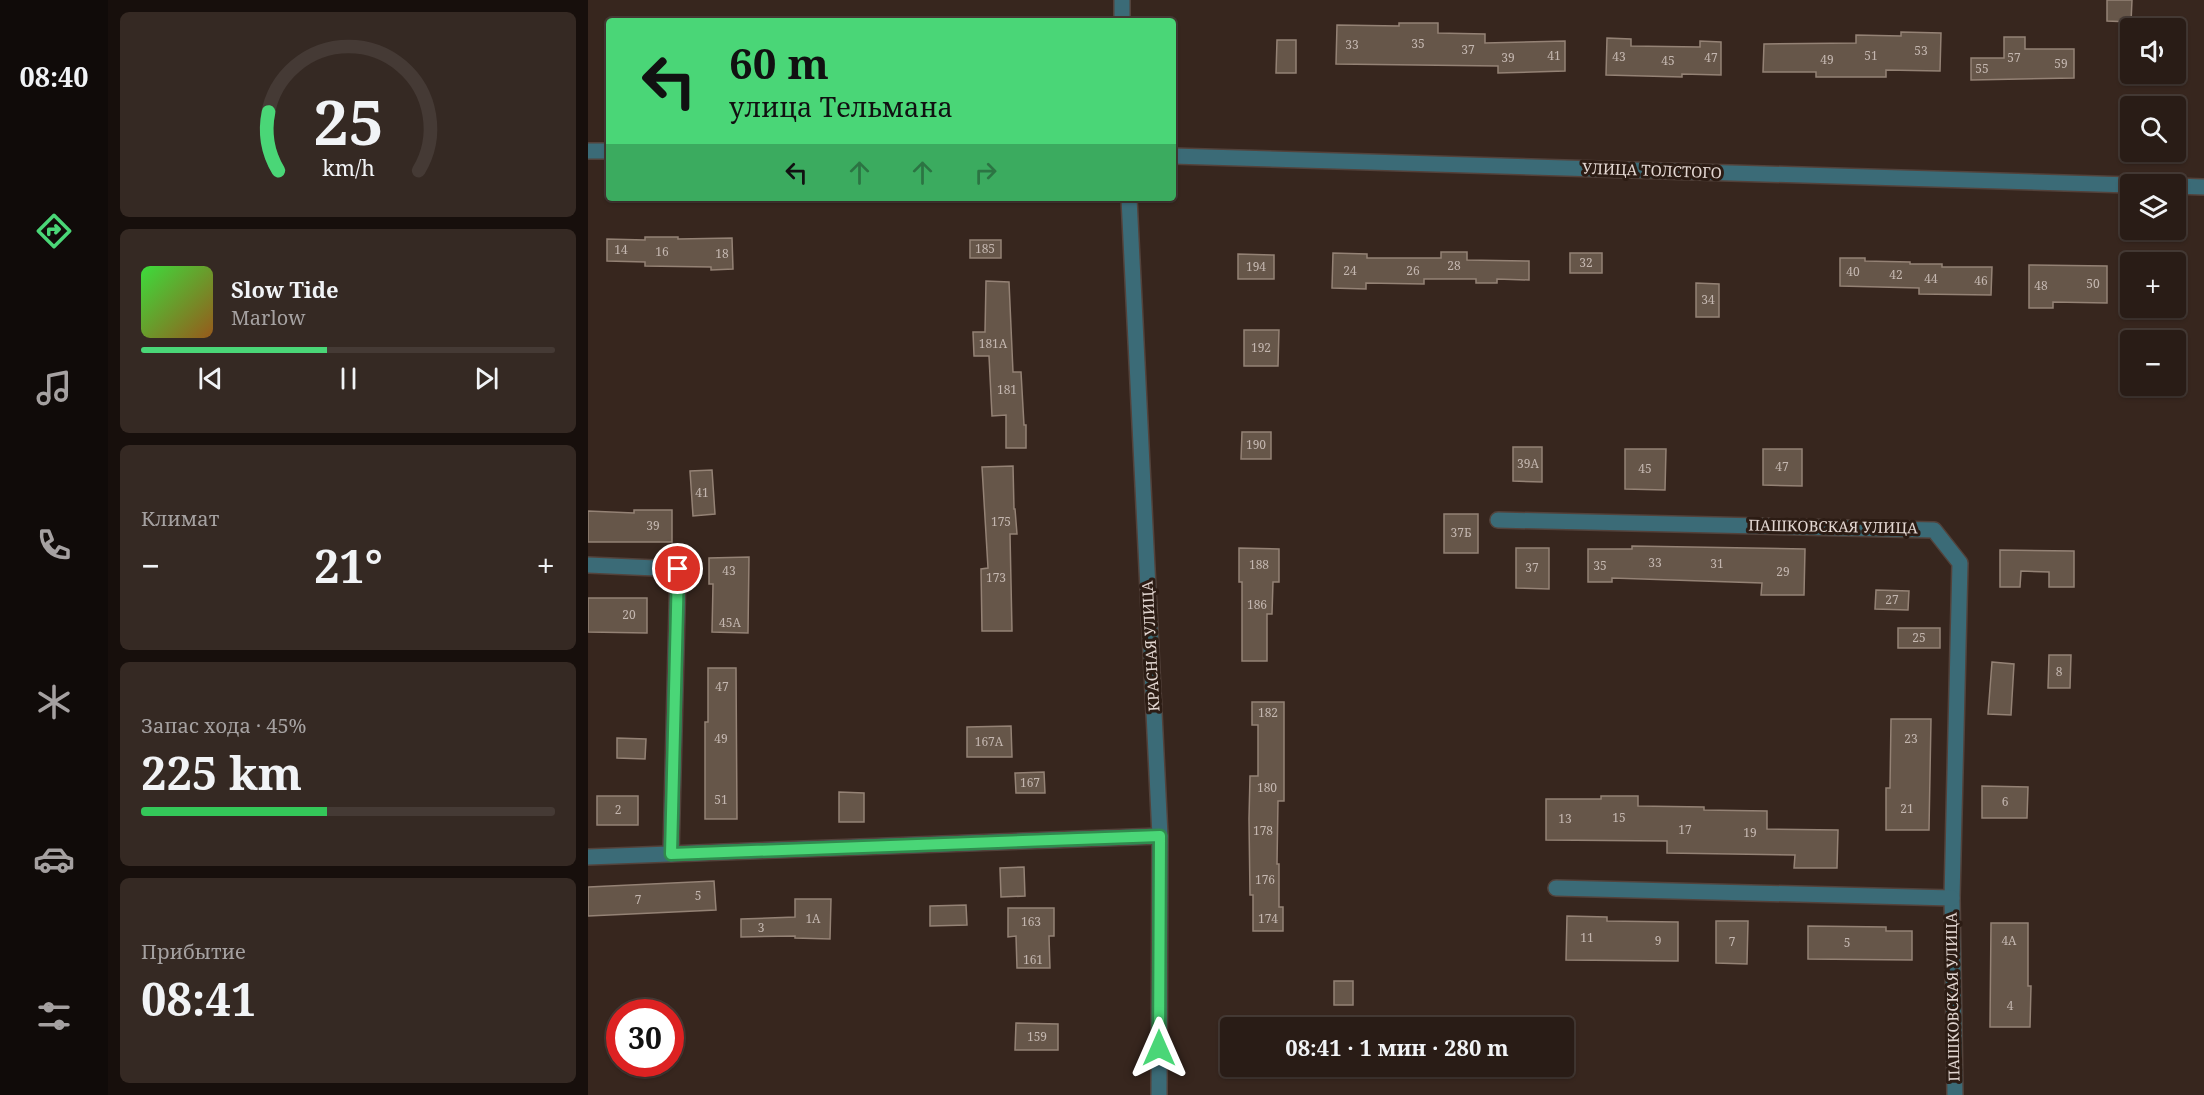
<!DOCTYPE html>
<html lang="ru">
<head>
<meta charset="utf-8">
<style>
	body { margin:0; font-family:"Noto Serif",serif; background:#352923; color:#f1f3f6; height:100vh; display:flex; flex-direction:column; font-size:22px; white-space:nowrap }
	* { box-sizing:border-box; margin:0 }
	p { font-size:20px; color:#a5a1a1 }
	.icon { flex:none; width:33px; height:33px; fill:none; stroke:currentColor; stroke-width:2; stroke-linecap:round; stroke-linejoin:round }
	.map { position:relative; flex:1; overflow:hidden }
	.drawer { display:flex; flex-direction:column; gap:12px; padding:12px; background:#170f0c; width:480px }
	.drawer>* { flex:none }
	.banner { position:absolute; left:18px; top:18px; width:570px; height:183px; border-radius:6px; box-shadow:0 2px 4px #0004,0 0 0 2px #453a35; background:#4ad677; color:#111; overflow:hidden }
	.buttons { position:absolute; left:1532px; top:18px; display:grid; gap:12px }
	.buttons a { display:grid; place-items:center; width:66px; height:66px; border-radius:6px; background:#291c16; box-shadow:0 2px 4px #0004,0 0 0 2px #453a35; font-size:30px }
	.speed { position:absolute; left:18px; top:999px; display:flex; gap:12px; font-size:30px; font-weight:700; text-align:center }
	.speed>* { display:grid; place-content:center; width:78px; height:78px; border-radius:50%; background:#291c16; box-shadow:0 2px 4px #0004,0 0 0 2px #453a35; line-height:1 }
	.speed .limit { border:9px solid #d22; background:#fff; color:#111 }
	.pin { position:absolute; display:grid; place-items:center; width:51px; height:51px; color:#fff; margin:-26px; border:3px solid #fff; border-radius:50%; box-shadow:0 2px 6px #0007 }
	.me { position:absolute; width:66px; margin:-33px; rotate:0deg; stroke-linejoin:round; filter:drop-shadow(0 0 4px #0008) }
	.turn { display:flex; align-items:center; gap:21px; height:126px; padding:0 24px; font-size:27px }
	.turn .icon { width:78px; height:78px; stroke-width:2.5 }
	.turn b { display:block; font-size:42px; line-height:51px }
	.lanes { display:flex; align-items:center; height:57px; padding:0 24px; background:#0003; justify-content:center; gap:30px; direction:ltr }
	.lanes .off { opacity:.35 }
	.big { font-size:45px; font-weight:700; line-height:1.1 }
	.drawer .card { flex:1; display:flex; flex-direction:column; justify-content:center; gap:9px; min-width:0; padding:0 21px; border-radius:9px; background:#352923 }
	.drawer .dial { align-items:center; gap:0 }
	.dial svg { height:156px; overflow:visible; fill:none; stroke:#453a35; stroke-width:7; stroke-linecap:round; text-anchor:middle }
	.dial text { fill:#f1f3f6; stroke:none }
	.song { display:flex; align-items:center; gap:18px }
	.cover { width:72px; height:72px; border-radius:9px; background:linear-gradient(135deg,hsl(120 70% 55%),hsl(30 70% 35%)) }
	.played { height:6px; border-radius:3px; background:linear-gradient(90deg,#4ad677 45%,#453a35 45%) }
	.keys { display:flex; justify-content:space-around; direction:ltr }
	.heat { display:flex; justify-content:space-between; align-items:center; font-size:33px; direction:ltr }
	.charge { height:9px; border-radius:4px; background:linear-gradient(90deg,#34c759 45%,#453a35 0) }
	.trip { position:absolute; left:632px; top:1017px; width:354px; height:60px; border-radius:6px; background:#291c16; box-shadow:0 2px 4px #0004,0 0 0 2px #453a35; font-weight:700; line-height:60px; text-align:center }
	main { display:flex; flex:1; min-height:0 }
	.menu { display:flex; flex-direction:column; width:108px; justify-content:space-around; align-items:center; background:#100b09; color:#a5a1a1 }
	.menu .icon { width:42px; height:42px }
	.menu .current { color:#4ad677 }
	.menu b { font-size:27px; color:#f1f3f6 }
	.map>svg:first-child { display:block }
</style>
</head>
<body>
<main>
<nav class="menu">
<b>08:40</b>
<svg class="icon current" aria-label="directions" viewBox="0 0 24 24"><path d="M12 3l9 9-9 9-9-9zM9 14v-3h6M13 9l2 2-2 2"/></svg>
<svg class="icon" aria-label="music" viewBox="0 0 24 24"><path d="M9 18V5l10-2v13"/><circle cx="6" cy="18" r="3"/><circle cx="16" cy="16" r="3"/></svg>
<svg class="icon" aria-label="phone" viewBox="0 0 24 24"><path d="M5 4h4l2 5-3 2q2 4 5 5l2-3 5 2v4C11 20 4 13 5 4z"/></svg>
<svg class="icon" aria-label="climate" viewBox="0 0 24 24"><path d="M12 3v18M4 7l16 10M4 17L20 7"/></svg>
<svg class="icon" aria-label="car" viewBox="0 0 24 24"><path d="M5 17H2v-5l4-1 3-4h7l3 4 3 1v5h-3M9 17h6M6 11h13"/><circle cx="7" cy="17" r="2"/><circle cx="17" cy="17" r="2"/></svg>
<svg class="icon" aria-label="filters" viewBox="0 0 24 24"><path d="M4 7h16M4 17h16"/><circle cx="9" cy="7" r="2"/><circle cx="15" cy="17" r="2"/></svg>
</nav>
<section class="drawer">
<div class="card dial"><svg viewBox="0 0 100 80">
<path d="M14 69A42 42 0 1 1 86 69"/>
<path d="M14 69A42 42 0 0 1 9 39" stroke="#4ad677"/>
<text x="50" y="56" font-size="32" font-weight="700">25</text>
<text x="50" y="72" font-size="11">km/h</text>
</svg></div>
<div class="card">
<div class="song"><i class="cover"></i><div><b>Slow Tide</b><p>Marlow</p></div></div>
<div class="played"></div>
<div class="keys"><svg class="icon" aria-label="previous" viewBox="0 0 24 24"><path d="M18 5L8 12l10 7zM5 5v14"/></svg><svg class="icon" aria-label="pause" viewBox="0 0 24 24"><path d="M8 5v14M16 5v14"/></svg><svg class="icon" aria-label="next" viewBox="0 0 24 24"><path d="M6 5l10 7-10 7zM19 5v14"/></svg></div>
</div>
<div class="card"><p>Климат</p>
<div class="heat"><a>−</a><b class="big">21°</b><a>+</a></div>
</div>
<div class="card"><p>Запас хода · 45%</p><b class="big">225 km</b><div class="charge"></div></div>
<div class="card"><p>Прибытие</p><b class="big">08:41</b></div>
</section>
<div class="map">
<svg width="1616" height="1095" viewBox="0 0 1616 1095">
	<rect width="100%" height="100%" fill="#37261e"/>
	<g fill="#665649" stroke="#948275" stroke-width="1.5">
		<path d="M 1519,0 L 1544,0 L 1543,22 L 1519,21 Z"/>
		<path d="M 811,23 L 850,23 L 850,33 L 897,34 L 897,43 L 977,41 L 977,71 L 910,73 L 910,66 L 748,64 L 749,25 L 811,26 Z"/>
		<path d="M 1313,32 L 1353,33 L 1352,71 L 1298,70 L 1298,77 L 1228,77 L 1228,72 L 1175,72 L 1176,44 L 1268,43 L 1268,35 L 1313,36 Z"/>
		<path d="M 1416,37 L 1437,37 L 1437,49 L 1486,49 L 1486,78 L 1383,80 L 1383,58 L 1416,58 Z"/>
		<path d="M 1019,38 L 1043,39 L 1043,46 L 1112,47 L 1112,41 L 1133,42 L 1133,75 L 1094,74 L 1094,77 L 1018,75 Z"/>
		<path d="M 689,40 L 708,40 L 708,73 L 688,73 Z"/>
		<path d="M 57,237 L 90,237 L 90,239 L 144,238 L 145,269 L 123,270 L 123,267 L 57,266 L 57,262 L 19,261 L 19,239 L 57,240 Z"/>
		<rect x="382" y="240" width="31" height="18"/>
		<path d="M 853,252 L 879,252 L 879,260 L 941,261 L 941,280 L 909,279 L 909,283 L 888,283 L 888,279 L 836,279 L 836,284 L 778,283 L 778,289 L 744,288 L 745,253 L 779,254 L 779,258 L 853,258 Z"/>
		<rect x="982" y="253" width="32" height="20"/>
		<path d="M 650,254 L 686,255 L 686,279 L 650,279 Z"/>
		<path d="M 1252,258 L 1277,258 L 1277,261 L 1322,262 L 1322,264 L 1354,264 L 1354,267 L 1404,267 L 1403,295 L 1331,294 L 1331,288 L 1252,286 Z"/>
		<path d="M 1441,265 L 1519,266 L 1519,303 L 1465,302 L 1465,308 L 1441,308 Z"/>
		<path d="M 398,281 L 421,282 L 425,372 L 433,372 L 436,425 L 438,425 L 438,448 L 418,448 L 418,415 L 404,416 L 401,356 L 386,356 L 385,332 L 397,332 Z"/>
		<path d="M 1108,283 L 1131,284 L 1131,317 L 1108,317 Z"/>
		<path d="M 656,330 L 691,330 L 690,366 L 656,366 Z"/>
		<path d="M 654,432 L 683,432 L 683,459 L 653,459 Z"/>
		<path d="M 925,447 L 954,447 L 954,482 L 925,481 Z"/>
		<path d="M 1037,449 L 1078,449 L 1077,490 L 1037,489 Z"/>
		<path d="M 1175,449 L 1214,449 L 1214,486 L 1175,485 Z"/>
		<path d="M 425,466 L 426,509 L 427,509 L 429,534 L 422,534 L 424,631 L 394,631 L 393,569 L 400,568 L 394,467 Z"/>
		<path d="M 124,470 L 127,514 L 105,516 L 102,471 Z"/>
		<path d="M 46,510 L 84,510 L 84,542 L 0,542 L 0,511 L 46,513 Z"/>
		<rect x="856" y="514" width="34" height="39"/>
		<path d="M 1044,546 L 1217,549 L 1216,595 L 1173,595 L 1174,583 L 1024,578 L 1024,582 L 1000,582 L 1000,549 L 1044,549 Z"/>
		<path d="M 651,548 L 691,549 L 691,582 L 685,582 L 684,614 L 679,614 L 679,661 L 654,661 L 654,582 L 651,582 Z"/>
		<path d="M 928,548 L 961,548 L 961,589 L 928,588 Z"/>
		<path d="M 1412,550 L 1486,551 L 1486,587 L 1461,587 L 1461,572 L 1433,571 L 1432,587 L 1412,587 Z"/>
		<path d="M 161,557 L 160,633 L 124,632 L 125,584 L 121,584 L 121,558 Z"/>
		<path d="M 1288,590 L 1321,591 L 1320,610 L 1287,609 Z"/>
		<path d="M 0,598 L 59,598 L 59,633 L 0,632 Z"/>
		<rect x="1310" y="628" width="42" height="20"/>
		<path d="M 1461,655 L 1483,655 L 1482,688 L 1460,688 Z"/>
		<path d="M 1404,662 L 1426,664 L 1423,715 L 1400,714 Z"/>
		<path d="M 120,668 L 148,668 L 149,819 L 117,819 L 117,722 L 120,722 Z"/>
		<path d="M 664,702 L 696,702 L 696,801 L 690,801 L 689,864 L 691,864 L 691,907 L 695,907 L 695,931 L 665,931 L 665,895 L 662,895 L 661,819 L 662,776 L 670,776 L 670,725 L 664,725 Z"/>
		<path d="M 1303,719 L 1343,719 L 1341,830 L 1298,830 L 1298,788 L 1302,788 Z"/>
		<path d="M 423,726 L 424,757 L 379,757 L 379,727 Z"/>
		<path d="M 29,738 L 58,739 L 57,759 L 29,758 Z"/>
		<path d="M 456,772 L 457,793 L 428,793 L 427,773 Z"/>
		<path d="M 1394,786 L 1440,787 L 1439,818 L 1394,818 Z"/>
		<path d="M 251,792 L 276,793 L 276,822 L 251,822 Z"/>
		<rect x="9" y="796" width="41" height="29"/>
		<path d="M 1013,796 L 1050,796 L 1050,806 L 1116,807 L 1116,810 L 1179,811 L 1179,829 L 1250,830 L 1249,868 L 1206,868 L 1207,855 L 1079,853 L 1079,841 L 958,840 L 958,799 L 1013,799 Z"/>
		<path d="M 436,867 L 437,896 L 413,897 L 412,868 Z"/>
		<path d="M 126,881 L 128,910 L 0,916 L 0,887 Z"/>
		<path d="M 207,899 L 243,899 L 242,939 L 207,938 L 207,936 L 153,937 L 153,919 L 207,917 Z"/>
		<path d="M 378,905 L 379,925 L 342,926 L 342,906 Z"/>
		<path d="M 420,908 L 466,908 L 466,936 L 461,936 L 462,968 L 429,968 L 428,936 L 420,937 Z"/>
		<path d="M 979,916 L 1019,917 L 1019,921 L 1090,922 L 1090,961 L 978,960 Z"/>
		<path d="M 1128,921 L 1160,921 L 1159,964 L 1128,963 Z"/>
		<path d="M 1403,923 L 1440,923 L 1440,986 L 1443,986 L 1442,1027 L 1402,1027 Z"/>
		<path d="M 1220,926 L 1298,927 L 1298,931 L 1324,931 L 1324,960 L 1220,959 Z"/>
		<rect x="746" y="981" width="19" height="24"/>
		<path d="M 428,1023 L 470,1024 L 470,1050 L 427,1050 Z"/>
	</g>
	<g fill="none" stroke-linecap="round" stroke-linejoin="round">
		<defs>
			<g id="minor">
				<path d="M 534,0 L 534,21"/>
				<path d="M 0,151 L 21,151"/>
				<path d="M 585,156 L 1542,185"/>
				<path d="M 1587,186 L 1616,187"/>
				<path d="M 541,198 L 572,836 L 571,1095"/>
				<path d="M 910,520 L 1346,530 L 1372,563 L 1364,898 L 1367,1095"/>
				<path d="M 0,565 L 90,569 L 83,854"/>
				<path d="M 0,857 L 572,836"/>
				<path d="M 968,888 L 1364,898"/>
			</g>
		</defs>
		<use href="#minor" stroke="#53423b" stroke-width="18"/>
		<use href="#minor" stroke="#3b6b77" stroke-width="15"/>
	</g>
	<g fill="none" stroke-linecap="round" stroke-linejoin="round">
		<defs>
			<path id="route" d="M 90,569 L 83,854 L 572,836 L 571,1048"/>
		</defs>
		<use href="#route" stroke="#308b4d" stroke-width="15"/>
		<use href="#route" stroke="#4ad677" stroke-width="10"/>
	</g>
	<g text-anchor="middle" stroke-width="6" stroke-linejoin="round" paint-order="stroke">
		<g font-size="12" fill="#c4b7b0">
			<text x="830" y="48">35</text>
			<text x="764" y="49">33</text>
			<text x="880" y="54">37</text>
			<text x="1333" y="55">53</text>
			<text x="966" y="60">41</text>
			<text x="1283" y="60">51</text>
			<text x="1031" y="61">43</text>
			<text x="920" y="62">39</text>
			<text x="1123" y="62">47</text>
			<text x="1426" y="62">57</text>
			<text x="1239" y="64">49</text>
			<text x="1080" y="65">45</text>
			<text x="1473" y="68">59</text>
			<text x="1394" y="73">55</text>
			<text x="397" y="253">185</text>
			<text x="33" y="254">14</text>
			<text x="74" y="256">16</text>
			<text x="134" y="258">18</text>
			<text x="998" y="267">32</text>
			<text x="866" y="270">28</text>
			<text x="668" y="271">194</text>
			<text x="762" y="275">24</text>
			<text x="825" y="275">26</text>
			<text x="1265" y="276">40</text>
			<text x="1308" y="279">42</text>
			<text x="1343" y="283">44</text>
			<text x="1393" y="285">46</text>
			<text x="1505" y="288">50</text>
			<text x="1453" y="290">48</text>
			<text x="1120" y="304">34</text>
			<text x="405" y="348">181А</text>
			<text x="673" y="352">192</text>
			<text x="419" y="394">181</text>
			<text x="668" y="449">190</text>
			<text x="940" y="468">39А</text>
			<text x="1194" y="471">47</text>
			<text x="1057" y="473">45</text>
			<text x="114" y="497">41</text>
			<text x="413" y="526">175</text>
			<text x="65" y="530">39</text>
			<text x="873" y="537">37Б</text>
			<text x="1067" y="567">33</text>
			<text x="1129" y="568">31</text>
			<text x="671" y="569">188</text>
			<text x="1012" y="570">35</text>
			<text x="944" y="572">37</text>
			<text x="141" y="575">43</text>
			<text x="1195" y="576">29</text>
			<text x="408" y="582">173</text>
			<text x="1304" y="604">27</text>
			<text x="669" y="609">186</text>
			<text x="41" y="619">20</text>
			<text x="142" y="627">45А</text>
			<text x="1331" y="642">25</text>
			<text x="1471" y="676">8</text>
			<text x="134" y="691">47</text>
			<text x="680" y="717">182</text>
			<text x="133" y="743">49</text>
			<text x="1323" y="743">23</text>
			<text x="401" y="746">167А</text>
			<text x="442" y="787">167</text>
			<text x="679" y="792">180</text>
			<text x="133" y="804">51</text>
			<text x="1417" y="806">6</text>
			<text x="1319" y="813">21</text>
			<text x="30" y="814">2</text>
			<text x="1031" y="822">15</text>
			<text x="977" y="823">13</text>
			<text x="1097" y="834">17</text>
			<text x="675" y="835">178</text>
			<text x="1162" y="837">19</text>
			<text x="677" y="884">176</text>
			<text x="110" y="900">5</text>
			<text x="50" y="904">7</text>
			<text x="225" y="923">1А</text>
			<text x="680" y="923">174</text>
			<text x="443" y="926">163</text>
			<text x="173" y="932">3</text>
			<text x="999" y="942">11</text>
			<text x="1070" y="945">9</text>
			<text x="1421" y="945">4А</text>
			<text x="1144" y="946">7</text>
			<text x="1259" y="947">5</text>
			<text x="445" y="964">161</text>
			<text x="1422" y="1010">4</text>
			<text x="449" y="1041">159</text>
		</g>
		<g font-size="15" fill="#e3d7d2" stroke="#2c1c14">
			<text transform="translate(1064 171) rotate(2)" y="5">УЛИЦА ТОЛСТОГО</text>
			<text transform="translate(1245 527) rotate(1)" y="5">ПАШКОВСКАЯ УЛИЦА</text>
			<text transform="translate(563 646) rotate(-93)" y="5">КРАСНАЯ УЛИЦА</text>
			<text transform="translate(1365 997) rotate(-91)" y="5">ПАШКОВСКАЯ УЛИЦА</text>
		</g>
	</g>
</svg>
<div class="buttons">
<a><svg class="icon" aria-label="sound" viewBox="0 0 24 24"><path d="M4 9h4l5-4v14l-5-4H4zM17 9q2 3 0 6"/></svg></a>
<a><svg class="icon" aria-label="search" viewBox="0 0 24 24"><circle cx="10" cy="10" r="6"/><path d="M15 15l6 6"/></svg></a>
<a><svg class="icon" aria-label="layers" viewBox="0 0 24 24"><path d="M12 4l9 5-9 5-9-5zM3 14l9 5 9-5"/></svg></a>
<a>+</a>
<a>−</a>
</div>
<div class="speed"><div class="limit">30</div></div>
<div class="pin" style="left:90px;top:569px;background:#d93025"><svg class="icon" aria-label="arrive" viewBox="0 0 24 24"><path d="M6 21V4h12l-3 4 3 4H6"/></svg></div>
<svg class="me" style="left:571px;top:1048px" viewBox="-20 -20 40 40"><path d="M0-17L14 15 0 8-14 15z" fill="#4ad677" stroke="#fff" stroke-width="4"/></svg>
<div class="trip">08:41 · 1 мин · 280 m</div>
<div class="banner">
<div class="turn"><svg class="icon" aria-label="left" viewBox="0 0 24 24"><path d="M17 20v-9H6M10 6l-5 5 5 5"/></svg><div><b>60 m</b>улица Тельмана</div></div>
<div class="lanes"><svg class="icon" aria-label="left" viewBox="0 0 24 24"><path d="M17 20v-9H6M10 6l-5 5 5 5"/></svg><svg class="icon off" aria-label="ahead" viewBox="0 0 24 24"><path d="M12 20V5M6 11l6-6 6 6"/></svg><svg class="icon off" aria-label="ahead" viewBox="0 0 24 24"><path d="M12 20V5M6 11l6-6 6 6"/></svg><svg class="icon off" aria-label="right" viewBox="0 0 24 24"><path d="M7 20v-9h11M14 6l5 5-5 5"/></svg></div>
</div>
</div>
</main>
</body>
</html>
